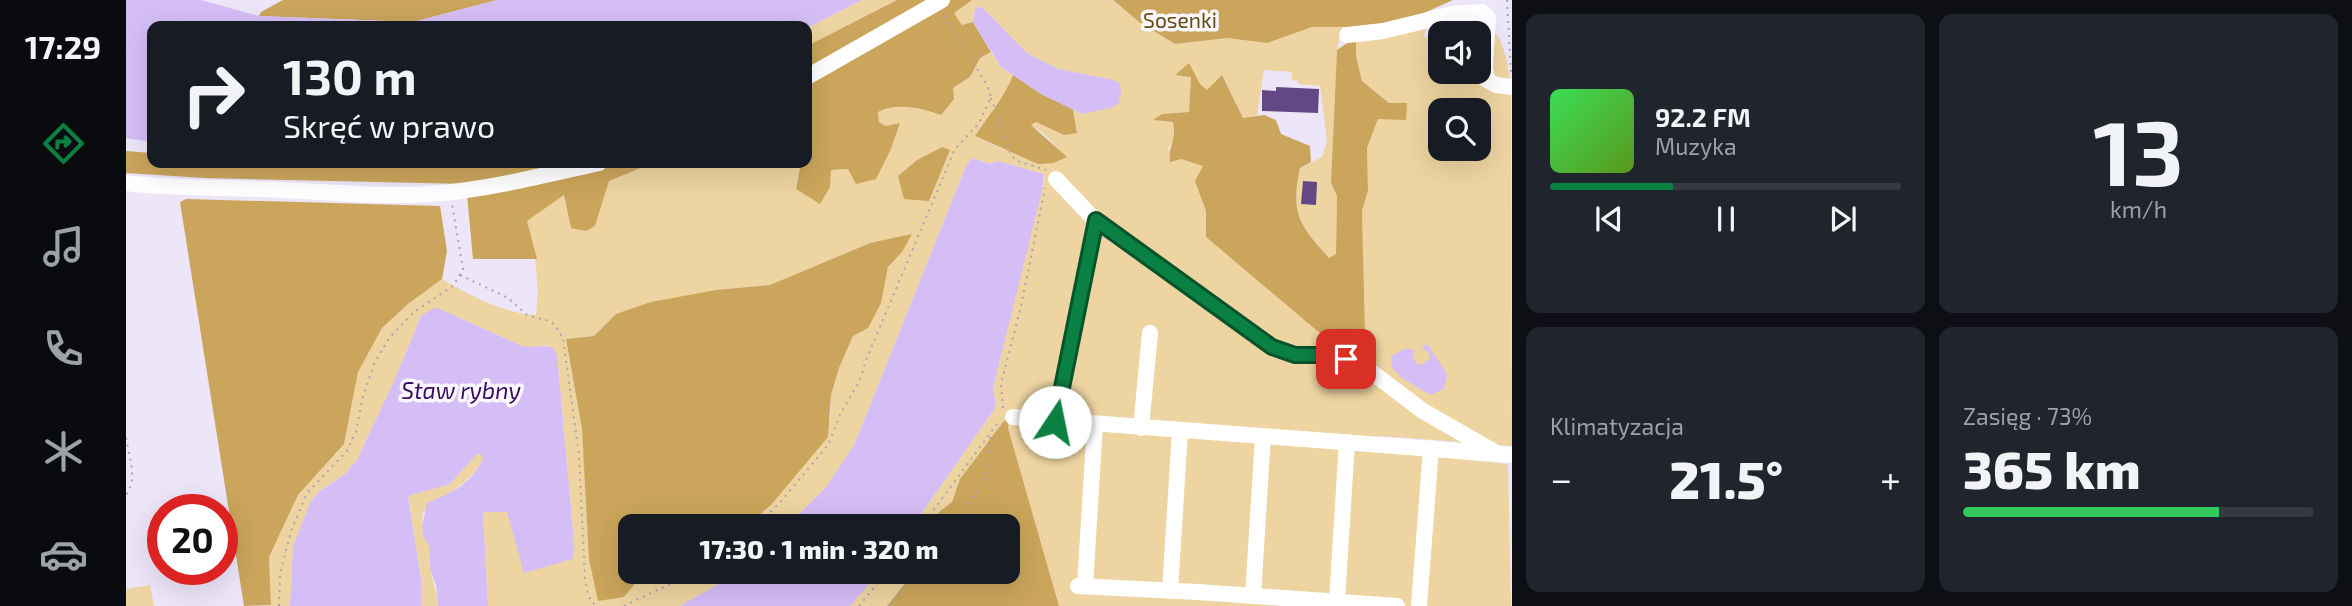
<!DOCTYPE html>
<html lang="pl">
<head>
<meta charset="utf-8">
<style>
	body { margin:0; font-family:"Exo 2",sans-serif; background:#20242c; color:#f1f3f6; height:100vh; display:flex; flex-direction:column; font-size:26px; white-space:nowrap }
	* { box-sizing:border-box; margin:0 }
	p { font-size:23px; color:#9ea1a6 }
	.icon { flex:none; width:38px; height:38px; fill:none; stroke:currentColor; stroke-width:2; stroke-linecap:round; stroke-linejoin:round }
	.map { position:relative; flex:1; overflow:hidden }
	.details { display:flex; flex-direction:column; gap:14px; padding:14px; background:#0d0f14; width:840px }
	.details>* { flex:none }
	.hud { position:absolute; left:21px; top:21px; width:665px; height:147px; border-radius:14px; box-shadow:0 7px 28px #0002; background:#171b24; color:#f1f3f6; overflow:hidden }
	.tools { position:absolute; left:1302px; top:21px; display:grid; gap:14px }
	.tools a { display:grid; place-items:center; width:63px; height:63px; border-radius:14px; background:#171b24; box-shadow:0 7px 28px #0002; font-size:35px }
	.speed { position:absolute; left:21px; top:494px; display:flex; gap:14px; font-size:35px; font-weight:700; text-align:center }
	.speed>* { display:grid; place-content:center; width:91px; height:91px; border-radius:50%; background:#171b24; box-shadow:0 7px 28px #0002; line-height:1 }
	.speed .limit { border:10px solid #d22; background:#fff; color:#111 }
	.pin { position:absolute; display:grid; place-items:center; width:60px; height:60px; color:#fff; margin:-30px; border-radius:14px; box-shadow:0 4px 10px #0006 }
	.me { position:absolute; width:77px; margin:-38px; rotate:11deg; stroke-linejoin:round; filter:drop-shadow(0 0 5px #0008) }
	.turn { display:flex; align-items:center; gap:24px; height:147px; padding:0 21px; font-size:32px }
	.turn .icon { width:91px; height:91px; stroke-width:2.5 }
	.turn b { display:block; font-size:49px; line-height:60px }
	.big { font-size:52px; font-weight:800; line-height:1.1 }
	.details .widget { flex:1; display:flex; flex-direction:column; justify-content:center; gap:10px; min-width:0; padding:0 24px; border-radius:14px; background:#20242c }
	.details .dial { align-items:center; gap:0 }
	.dial b { font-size:91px; line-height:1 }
	.song { display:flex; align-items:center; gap:21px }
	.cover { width:84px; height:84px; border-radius:10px; background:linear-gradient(135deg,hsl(130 70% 55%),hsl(90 70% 35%)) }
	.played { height:7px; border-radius:4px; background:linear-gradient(90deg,#0b8043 35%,#363941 35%) }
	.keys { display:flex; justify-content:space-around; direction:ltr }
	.heat { display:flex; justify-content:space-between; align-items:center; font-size:38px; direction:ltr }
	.charge { height:10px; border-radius:5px; background:linear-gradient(90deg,#34c759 73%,#363941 0) }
	.details .tiles { flex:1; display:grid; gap:14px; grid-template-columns:repeat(2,1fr) }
	.trip { position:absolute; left:492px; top:514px; width:402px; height:70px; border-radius:14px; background:#171b24; box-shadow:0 7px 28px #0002; font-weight:800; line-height:70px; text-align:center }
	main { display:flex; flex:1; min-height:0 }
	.tabs { display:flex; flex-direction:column; width:126px; justify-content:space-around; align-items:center; background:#090b0e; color:#9ea1a6 }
	.tabs .icon { width:49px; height:49px }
	.tabs .on { color:#0b8043 }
	.tabs b { font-size:32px; color:#f1f3f6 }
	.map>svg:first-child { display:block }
</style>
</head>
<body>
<main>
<nav class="tabs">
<b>17:29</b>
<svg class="icon on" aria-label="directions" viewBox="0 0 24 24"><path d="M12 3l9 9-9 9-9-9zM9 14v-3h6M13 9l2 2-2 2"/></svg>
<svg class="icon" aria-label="music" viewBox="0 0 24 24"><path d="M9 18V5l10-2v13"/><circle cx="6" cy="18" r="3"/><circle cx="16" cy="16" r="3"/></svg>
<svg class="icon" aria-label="phone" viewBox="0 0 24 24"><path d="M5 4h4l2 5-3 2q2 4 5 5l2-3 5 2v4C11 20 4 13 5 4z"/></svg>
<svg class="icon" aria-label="climate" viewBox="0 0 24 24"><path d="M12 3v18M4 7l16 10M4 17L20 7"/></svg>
<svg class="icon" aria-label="car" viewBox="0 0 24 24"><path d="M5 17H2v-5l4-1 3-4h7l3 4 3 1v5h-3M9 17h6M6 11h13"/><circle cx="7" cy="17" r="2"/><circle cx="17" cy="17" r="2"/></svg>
</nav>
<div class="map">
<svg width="1386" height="606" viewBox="0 0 1386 606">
	<rect width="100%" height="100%" fill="#ede6f9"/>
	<g fill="#eed4a1" fill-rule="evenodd">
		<path d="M 736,0 L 771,0 L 681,46 L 681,28 Z"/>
		<path d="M 846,0 L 986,0 L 1013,22 L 1049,44 L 1101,38 L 1141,43 L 1186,27 L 1216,27 L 1211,50 L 1205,183 L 1211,196 L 1210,254 L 1203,258 C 1174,224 1164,214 1174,168 L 1196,157 L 1201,141 L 1194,86 L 1172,84 L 1172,81 L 1166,80 L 1166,72 L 1138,70 L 1131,116 L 1117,118 L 1097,76 L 1081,91 L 1074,84 L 1063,64 L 1050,74 L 1065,77 L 1063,112 L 1036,114 L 1028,120 L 1047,122 L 1050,136 L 1042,149 L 1055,159 L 1078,166 L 1070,181 L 1080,211 L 1080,237 L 1240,371 L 1236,211 L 1242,191 L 1241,148 L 1252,119 L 1281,104 L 1263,103 L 1236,81 L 1230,56 L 1230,42 L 1245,41 L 1300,28 L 1298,37 L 1305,38 L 1332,21 L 1360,22 C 1379,39 1381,61 1385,85 L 1386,446 L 1255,436 L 1253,451 L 1382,464 L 1385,606 L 933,606 L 882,428 L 882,419 L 877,422 L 834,479 L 826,502 L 813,512 L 803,527 L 786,527 L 870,407 L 867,388 L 918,180 L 918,174 L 872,161 L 864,164 L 846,158 L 840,166 L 728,445 L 700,487 L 660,527 L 619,527 L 645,505 L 704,422 L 705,395 L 713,368 L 727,336 L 755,303 L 762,267 L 776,252 L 744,243 L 644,285 L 590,290 L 490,314 L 468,336 L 440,339 L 456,429 L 462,501 L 461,531 L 498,597 L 519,572 L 609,572 L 596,582 L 554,606 L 362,606 L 357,511 L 381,512 L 447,559 L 448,542 L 431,354 L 419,345 L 410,349 L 396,346 L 314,309 L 295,316 L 269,379 L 231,460 L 219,474 L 194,491 L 185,501 L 167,546 L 164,606 L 139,606 L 145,605 L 143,557 L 172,495 L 218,444 L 232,372 L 256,328 L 282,304 L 316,279 C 342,295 380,314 410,315 C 414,282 409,253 401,221 L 438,195 L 445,228 L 469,226 L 483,181 L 527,163 L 675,163 L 670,189 L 704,187 L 705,170 L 722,169 L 774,123 L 760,126 L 753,122 L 752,112 C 771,102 796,108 816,115 L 827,88 L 844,77 L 854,58 L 865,52 L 875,67 L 887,75 C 878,98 862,116 849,136 L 877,149 L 940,157 L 918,134 L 905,125 L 910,122 L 938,135 L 951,132 L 947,109 L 956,114 L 993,84 L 987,80 L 932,69 L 901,53 L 855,6 L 849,9 L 847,22 L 836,25 L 828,13 ZM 1314,33 L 1353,33 L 1353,72 L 1314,72 ZM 1314,110 L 1353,110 L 1353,149 L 1314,149 ZM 816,147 L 823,151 L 803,200 L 772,176 L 791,160 Z"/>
		<path d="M 356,454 L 357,459 C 340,490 320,490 297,512 C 295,528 297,530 303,544 C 305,551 302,560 304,567 C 306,580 311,592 312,606 L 295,606 L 295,579 L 282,495 L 324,484 L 350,455 Z"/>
		<path d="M 754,572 L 788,572 L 761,606 L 724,606 Z"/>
		<path d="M 24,585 L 28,606 L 0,606 L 0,589 Z"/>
	</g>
	<g fill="#caa55b">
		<path d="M 157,0 L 371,0 L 287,22 L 133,16 L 135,12 Z"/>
		<path d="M 771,0 L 846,0 L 828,13 L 836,25 L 847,22 L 865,52 L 854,58 L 844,77 L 827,88 L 828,99 L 815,115 C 796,108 771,102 752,112 L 753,122 L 760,126 L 774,123 L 764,151 L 750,179 L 730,184 L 722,169 L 705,170 L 704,187 L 694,204 L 670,189 L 675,163 L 681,163 L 681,46 Z"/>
		<path d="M 987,0 L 1327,0 L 1282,20 L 1247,27 L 1186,27 L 1141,43 L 1101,38 L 1049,44 L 1013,22 Z"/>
		<path d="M 1223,42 L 1230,42 L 1230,56 L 1236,81 L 1263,103 L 1281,103 L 1280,120 L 1252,119 L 1241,148 L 1242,191 L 1236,211 L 1240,372 L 1080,237 L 1080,211 L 1069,181 L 1077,166 L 1055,159 L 1044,162 C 1042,144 1051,141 1047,122 L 1027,120 L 1036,114 L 1063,112 L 1065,77 L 1049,75 L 1063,63 L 1074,84 L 1081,90 L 1096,75 L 1117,118 L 1138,115 L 1150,120 L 1155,134 L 1184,146 L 1185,162 L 1174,168 C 1164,214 1174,225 1203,258 L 1210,254 L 1211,196 L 1205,183 L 1211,50 Z"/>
		<path d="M 887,75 L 915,94 L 947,109 L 951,133 L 938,135 L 910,122 L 905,125 L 941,157 L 927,163 L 912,164 L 849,136 C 862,116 878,98 887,75 Z"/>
		<path d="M 816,147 L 824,150 L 803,201 L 778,199 L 772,176 L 791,160 Z"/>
		<path d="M 0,151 L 26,153 L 26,163 L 133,163 L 162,165 L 527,163 L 483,181 L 469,226 L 460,231 L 445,228 L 438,195 L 401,221 L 411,259 L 347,259 L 340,184 L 79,178 L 0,173 Z"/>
		<path d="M 60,199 L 314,206 L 321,251 L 316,279 L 282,304 L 256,328 L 232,372 L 218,444 L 172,495 L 143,557 L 145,605 L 118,606 L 54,202 Z"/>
		<path d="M 786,234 L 776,252 L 762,267 L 755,303 L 742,328 L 727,336 L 713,368 L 705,395 L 702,437 L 645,505 L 619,527 L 504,527 L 504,572 L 519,572 L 498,597 L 472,601 L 463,559 L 456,429 L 440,339 L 468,336 L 490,314 L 525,302 L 590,290 L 644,285 L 744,243 Z"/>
		<path d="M 883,418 L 882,428 L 933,606 L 761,606 L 788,572 L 882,572 L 882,527 L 803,527 L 813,512 L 826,502 L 834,479 L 877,422 Z"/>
	</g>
	<g fill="#d5bdf6">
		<path d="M 0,0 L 75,0 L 133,16 L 287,22 L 371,0 L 736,0 L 681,28 L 681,26 L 26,26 L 26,142 L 0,138 Z"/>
		<path d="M 855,6 L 901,53 L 932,69 L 988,80 L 994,84 L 995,93 L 993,103 L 985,108 L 956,114 L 915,94 L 875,67 L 847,22 L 849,9 Z"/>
		<path d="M 846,158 L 864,164 L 872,161 L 918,174 L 916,191 L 867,388 L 870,407 L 786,527 L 660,527 L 700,487 L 728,445 L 840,166 Z"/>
		<path d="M 308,308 L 314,309 L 396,346 C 409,348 416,345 426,347 L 431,354 L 448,542 L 447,559 L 398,573 L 381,512 L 357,512 L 362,606 L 312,606 L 310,585 L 304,569 L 303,545 L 298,538 L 296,527 L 301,503 C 328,491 342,487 357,459 L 355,454 L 350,455 L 324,484 L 282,496 L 295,579 L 295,606 L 164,606 L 167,546 L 185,501 L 194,491 L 219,474 L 231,460 L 269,379 L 295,316 Z"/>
		<path d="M 1299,345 L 1302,345 L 1321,374 L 1318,389 L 1304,395 L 1276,378 L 1265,367 L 1266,356 C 1274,351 1279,347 1288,350 L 1287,358 L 1291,364 L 1296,365 L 1303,359 L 1303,354 L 1296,347 Z"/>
		<path d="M 609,572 L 754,572 L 724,606 L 554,606 L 596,582 Z"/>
	</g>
	<g fill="#644886">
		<path d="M 1150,87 L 1193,89 L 1192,113 L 1136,111 L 1136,90 L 1150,91 Z"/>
		<path d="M 1177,181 L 1191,182 L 1190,205 L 1175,204 Z"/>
	</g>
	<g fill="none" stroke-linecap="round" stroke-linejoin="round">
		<g stroke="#aaa4b3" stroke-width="2" stroke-dasharray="2 5" stroke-linecap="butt">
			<path d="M 1381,0 L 1385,73"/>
			<path d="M 865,98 L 885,155 L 891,161 L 920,170"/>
			<path d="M 334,275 L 382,298 L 401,315 L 423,321 L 429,325 L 437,338 L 453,455 L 459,578 C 461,589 461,600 471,606"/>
			<path d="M 877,408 L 875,384 L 895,306 L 919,188"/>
			<path d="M 0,438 C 3,456 12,480 0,495"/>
			<path d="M 630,527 L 657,499 L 702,445 L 715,413 L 734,380 L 740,360 L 829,149 L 853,123 L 865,97 L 861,85 L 816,13"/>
			<path d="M 795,527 L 874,420"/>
			<path d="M 828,527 L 860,478 L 865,433"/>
			<path d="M 153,606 L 154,574 L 165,531 L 181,493 L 221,451 L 230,431 L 237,396 L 249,362 L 263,338 L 288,312 L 327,286 L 337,269 L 326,204"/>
			<path d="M 498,606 L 569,572"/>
			<path d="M 733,606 L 761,572"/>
			<path d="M 763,606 L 792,572"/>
		</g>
		<g stroke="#fff" stroke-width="16">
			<path d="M 1221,35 L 1257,31 L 1327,14 L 1356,12 L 1362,18 L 1359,67 L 1361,80 L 1370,85 L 1386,87"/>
			<path d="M 681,77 L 816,0"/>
			<path d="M 930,179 L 967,218 L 1146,347 L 1169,355 L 1192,355 L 1219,359 L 1244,371 L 1297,411 L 1372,454"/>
			<path d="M 0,183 C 51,189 103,187 155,190 C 211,192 270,199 326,192 C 376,186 424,174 473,163"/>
			<path d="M 887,417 L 1386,455"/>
			<path d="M 929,422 L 969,220"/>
			<path d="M 1015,428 L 1024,333"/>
			<path d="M 952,586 L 1072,592 L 1271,606"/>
			<path d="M 959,586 L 969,424"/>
			<path d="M 1044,591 L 1054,430"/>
			<path d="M 1127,596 L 1137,436"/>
			<path d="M 1211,601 L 1221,442"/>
			<path d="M 1293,606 L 1305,448"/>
		</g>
	</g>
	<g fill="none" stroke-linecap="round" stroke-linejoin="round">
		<defs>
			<path id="route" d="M 929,422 L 970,220 L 1146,347 L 1169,355 L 1192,355 L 1220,359"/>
		</defs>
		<use href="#route" stroke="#07532c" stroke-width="18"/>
		<use href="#route" stroke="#0b8043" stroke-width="12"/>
	</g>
	<g text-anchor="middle" stroke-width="7" stroke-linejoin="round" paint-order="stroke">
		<g font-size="21" fill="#644b11" stroke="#f9f6fd">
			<text x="1054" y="28">Sosenki</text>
		</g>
		<g font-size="23" font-style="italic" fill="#390c5e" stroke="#f9f6fd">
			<text x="335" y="399">Staw rybny</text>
		</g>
	</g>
</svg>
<div class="tools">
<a><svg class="icon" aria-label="sound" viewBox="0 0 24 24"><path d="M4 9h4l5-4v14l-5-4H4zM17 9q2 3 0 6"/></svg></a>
<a><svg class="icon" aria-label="search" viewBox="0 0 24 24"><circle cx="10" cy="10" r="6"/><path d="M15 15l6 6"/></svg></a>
</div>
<div class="speed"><div class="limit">20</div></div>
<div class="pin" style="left:1220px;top:359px;background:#d93025"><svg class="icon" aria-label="arrive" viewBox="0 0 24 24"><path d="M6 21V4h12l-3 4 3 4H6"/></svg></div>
<svg class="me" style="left:929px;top:422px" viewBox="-20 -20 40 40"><circle r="19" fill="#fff"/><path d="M0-13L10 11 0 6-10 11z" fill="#0b8043"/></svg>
<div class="trip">17:30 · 1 min · 320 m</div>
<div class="hud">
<div class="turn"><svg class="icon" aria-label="right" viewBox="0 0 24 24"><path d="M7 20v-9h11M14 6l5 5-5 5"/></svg><div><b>130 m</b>Skręć w prawo</div></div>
</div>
</div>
<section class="details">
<div class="tiles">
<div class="widget">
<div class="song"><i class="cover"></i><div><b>92.2 FM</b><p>Muzyka</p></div></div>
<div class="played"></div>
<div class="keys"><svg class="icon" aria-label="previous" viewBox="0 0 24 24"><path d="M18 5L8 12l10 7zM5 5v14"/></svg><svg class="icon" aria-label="pause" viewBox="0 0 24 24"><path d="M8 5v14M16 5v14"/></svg><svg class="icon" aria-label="next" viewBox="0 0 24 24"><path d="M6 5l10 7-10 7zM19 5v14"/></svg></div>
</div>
<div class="widget dial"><b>13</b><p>km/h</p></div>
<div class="widget"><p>Klimatyzacja</p>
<div class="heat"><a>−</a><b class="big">21.5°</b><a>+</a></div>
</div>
<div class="widget"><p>Zasięg · 73%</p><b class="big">365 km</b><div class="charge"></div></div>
</div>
</section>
</main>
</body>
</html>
